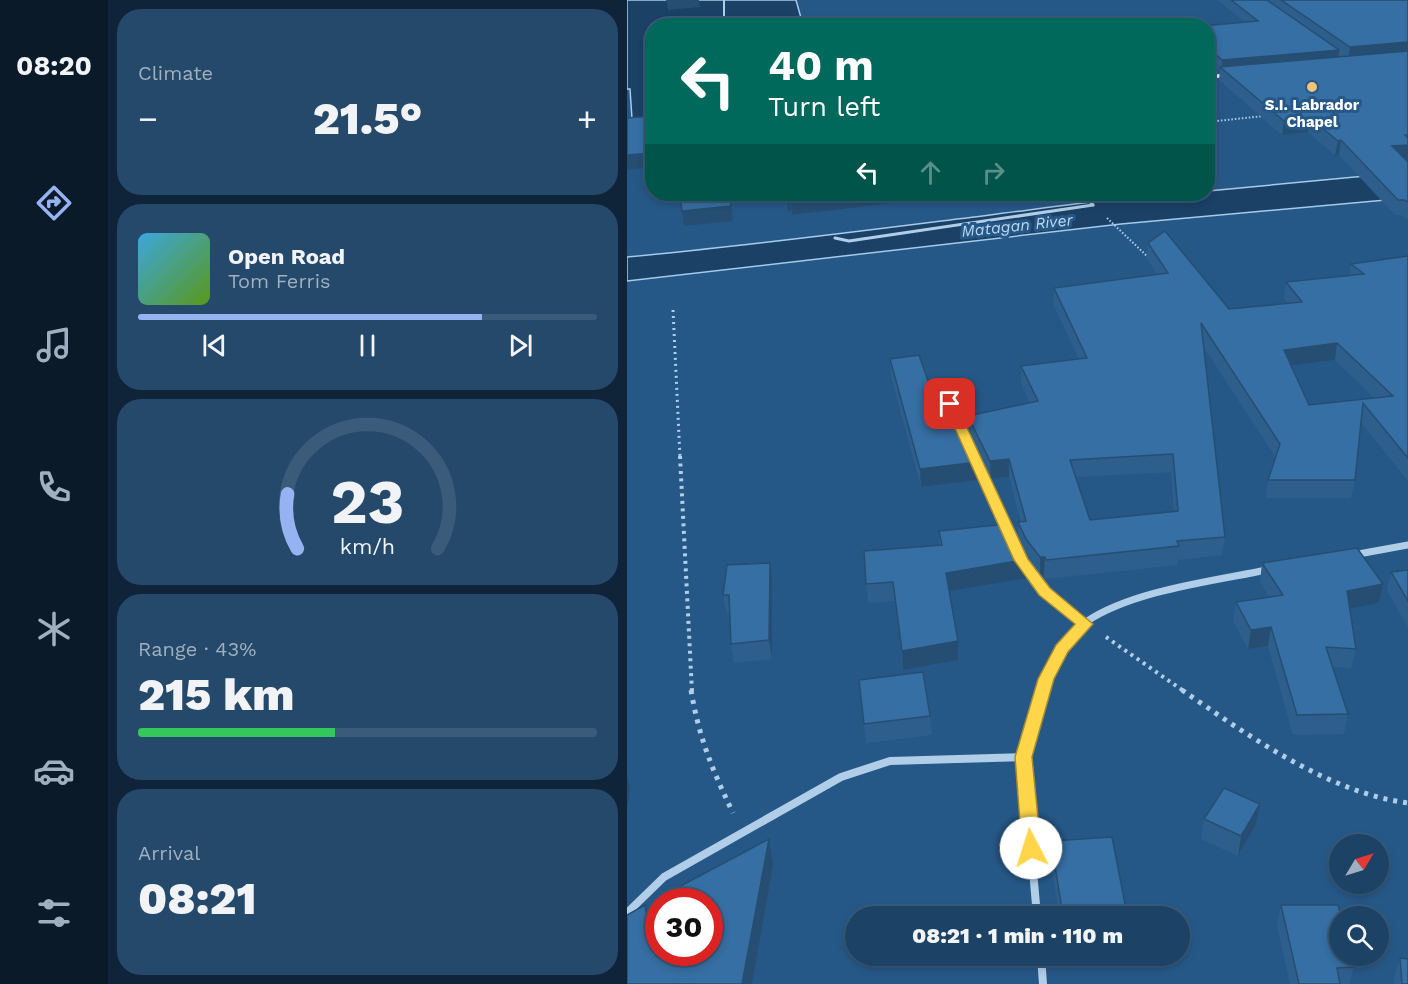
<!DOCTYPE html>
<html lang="en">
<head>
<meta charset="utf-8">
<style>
	body { margin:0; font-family:"Work Sans",sans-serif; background:#25496b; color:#f1f3f6; height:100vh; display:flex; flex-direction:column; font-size:22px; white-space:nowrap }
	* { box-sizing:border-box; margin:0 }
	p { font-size:20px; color:#a0b0bf }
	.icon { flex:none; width:33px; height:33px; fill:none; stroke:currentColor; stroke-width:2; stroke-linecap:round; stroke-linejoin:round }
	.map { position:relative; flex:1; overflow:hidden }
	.panel { display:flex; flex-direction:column; gap:9px; padding:9px; background:#0f2438; width:519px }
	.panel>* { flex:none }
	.guide { position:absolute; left:18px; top:18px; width:570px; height:183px; border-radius:24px; box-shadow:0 3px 9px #0003,0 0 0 2px #3a5b79; background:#00695c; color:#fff; overflow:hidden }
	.needle { width:39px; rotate:52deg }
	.controls { position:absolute; left:702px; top:834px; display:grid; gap:12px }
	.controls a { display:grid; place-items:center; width:60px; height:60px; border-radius:50%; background:#1c4265; box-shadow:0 3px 9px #0003,0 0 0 2px #3a5b79; font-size:30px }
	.speed { position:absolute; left:18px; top:888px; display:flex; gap:12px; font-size:30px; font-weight:700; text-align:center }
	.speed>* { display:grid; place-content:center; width:78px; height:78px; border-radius:50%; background:#1c4265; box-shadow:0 3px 9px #0003,0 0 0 2px #3a5b79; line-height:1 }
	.speed .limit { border:9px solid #d22; background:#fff; color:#111 }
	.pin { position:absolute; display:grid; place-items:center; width:51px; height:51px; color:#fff; margin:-26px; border-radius:12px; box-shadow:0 3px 9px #0006 }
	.me { position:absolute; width:66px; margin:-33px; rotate:355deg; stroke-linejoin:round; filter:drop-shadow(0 0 4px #0008) }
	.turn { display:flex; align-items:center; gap:21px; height:126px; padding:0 24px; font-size:27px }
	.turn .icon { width:78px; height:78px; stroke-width:2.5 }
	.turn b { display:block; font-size:42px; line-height:51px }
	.lanes { display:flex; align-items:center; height:57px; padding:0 24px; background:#0003; justify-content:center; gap:30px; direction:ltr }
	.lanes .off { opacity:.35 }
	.big { font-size:45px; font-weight:800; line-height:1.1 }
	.panel .widget { flex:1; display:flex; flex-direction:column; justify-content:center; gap:9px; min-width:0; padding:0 21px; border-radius:24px; background:#25496b }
	.panel .dial { align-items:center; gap:0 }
	.dial svg { height:156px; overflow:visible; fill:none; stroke:#3a5b79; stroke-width:7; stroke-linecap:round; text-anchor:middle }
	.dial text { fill:#f1f3f6; stroke:none }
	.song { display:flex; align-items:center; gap:18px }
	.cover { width:72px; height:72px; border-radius:9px; background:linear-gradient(135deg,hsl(200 70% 55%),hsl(90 70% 35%)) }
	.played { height:6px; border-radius:3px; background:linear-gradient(90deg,#95b2f1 75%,#3a5b79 75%) }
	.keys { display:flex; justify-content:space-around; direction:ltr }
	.heat { display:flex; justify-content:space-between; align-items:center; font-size:33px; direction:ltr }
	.charge { height:9px; border-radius:4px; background:linear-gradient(90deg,#34c759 43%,#3a5b79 0) }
	.trip { position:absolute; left:218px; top:906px; width:345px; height:60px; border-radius:30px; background:#1c4265; box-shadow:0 3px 9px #0003,0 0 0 2px #3a5b79; font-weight:800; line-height:60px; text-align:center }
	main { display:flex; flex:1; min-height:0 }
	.tab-bar { display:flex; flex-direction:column; width:108px; justify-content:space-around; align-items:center; background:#0b1a28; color:#a0b0bf }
	.tab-bar .icon { width:42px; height:42px }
	.tab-bar .active { color:#95b2f1 }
	.tab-bar b { font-size:27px; color:#f1f3f6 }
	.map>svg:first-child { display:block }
</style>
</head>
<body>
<main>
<nav class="tab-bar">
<b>08:20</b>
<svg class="icon active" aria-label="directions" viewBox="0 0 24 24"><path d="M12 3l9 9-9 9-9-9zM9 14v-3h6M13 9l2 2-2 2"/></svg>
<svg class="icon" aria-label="music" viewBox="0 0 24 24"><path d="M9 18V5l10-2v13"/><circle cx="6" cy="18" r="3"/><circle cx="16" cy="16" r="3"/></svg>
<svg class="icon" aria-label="phone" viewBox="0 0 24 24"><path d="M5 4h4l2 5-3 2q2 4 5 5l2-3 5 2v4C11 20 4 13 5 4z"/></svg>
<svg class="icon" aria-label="climate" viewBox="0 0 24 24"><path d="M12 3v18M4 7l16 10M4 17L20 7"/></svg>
<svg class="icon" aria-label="car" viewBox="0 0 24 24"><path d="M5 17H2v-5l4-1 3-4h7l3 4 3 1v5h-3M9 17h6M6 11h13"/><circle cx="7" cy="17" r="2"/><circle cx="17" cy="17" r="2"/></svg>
<svg class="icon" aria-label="filters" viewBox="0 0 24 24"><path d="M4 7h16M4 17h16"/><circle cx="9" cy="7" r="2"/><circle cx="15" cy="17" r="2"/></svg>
</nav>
<section class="panel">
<div class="widget"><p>Climate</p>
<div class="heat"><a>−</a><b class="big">21.5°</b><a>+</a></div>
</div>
<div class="widget">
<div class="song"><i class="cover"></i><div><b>Open Road</b><p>Tom Ferris</p></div></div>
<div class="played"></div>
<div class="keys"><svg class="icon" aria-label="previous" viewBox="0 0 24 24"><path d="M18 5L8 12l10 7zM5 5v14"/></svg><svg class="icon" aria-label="pause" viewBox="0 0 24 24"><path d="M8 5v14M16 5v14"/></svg><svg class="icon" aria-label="next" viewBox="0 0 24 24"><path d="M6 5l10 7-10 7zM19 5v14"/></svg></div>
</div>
<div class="widget dial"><svg viewBox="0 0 100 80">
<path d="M14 69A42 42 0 1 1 86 69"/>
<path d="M14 69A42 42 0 0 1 9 41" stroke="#95b2f1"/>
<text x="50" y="56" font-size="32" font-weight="700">23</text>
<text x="50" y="72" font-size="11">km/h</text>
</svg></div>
<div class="widget"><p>Range · 43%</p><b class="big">215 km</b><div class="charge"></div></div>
<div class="widget"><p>Arrival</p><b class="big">08:21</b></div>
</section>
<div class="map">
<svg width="781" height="984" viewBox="0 0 781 984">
	<rect width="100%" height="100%" fill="#265887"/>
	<g fill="#1b4167" stroke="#a6cae9" stroke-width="1.5">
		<path d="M 0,0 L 169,0 L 176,25 L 26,26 L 25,118 L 5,119 L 3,89 L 0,89 Z"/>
		<path d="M 781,172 L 781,198 L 494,224 L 0,281 L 0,257 C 121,246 242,230 363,215 C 434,206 508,194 580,194 L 581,191 Z"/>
	</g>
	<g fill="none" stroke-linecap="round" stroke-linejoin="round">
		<g stroke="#b1cee8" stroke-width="2" stroke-dasharray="1.5 2" stroke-linecap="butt">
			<path d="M 580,122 L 637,116"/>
			<path d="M 480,218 L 522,258"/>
		</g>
		<path stroke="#b1cee8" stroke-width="3" stroke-dasharray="2 4" stroke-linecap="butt" d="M 46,310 L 53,457"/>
		<g stroke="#b1cee8" stroke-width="4" stroke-dasharray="3 4.5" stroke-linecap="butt">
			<path d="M 53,456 L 65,692"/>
			<path d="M 479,637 L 558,692"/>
		</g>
		<g stroke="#b1cee8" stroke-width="5" stroke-dasharray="4 6" stroke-linecap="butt">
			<path d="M 64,690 C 72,738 85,769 106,813"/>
			<path d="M 555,690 C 620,735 702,793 781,803"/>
		</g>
		<path stroke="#b1cee8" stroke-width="2" d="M 97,0 L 97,26"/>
		<g stroke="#b1cee8" stroke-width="3">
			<path d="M 456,194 L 466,205"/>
			<path d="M 208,238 L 222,241 L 466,205"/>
		</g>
		<path stroke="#b1cee8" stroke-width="5" d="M 323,404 L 331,424"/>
		<g stroke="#b1cee8" stroke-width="7">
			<path d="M 349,463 L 380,530"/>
			<path d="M 726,555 L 781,545"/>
			<path d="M 397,563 L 417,591 L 458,623"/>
			<path d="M 415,692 C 423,667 437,638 459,622 C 504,591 586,581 640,570"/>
		</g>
		<g stroke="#b1cee8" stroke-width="8">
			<path d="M 0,913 L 37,877 L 214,777 L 263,761 L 396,757"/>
			<path d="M 410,916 L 396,757 L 416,690"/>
			<path d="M 414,956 L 416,984"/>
		</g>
		<path fill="#dbeaf7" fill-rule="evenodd" d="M 607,73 L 610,75 L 609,76 L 580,79 L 580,75 Z"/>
	</g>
	<g fill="#2e5f8c" fill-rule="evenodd">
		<path d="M 590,0 L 781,0 L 781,159 L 778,159 L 781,162 L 781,220 L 774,215 L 768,215 L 712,155 L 708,155 L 681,132 L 655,135 L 592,80 L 593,70 L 582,60 L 582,56 L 580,54 L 580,26 L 618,22 Z"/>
		<path d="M 157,194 L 343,194 L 165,215 L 164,211 L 161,212 Z"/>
		<path d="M 521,243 L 602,309 L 661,303 L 657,298 L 659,282 L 722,276 L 724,264 L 781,256 L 781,481 L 734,422 L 728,480 L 724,498 L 639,498 L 641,480 L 649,458 L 576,346 L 598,537 L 595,555 L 551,560 L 550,565 L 418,579 L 417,575 L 413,576 L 399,557 L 391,541 L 391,522 L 394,522 L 382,477 L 364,479 L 341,433 L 341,416 L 403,403 L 394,383 L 394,366 L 452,359 L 426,304 L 427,288 L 530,274 L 520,258 ZM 708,360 L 747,398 L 682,405 L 664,366 ZM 544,472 L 547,511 L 463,520 L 449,477 Z"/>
		<path d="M 263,359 L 351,462 L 352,480 L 294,487 L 264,376 Z"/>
		<path d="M 312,531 L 389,544 L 401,559 L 400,578 L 322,592 L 331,660 L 276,670 L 268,601 L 241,603 L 239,584 L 312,546 Z"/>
		<path d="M 635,563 L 756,584 L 752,603 L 722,609 L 729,649 L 724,668 L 705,667 L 721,714 L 717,734 L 666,735 L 641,646 L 621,649 L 606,621 L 609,602 L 642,597 L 633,582 Z"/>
		<path d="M 781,570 L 781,628 L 760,590 L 764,572 Z"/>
		<path d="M 145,581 L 145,659 L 107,663 L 104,644 L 102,614 L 100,614 L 96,595 Z"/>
		<path d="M 232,680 L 303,716 L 305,735 L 239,743 Z"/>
		<path d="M 577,819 L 629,824 L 611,856 L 574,839 Z"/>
		<path d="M 424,841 L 500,914 L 500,916 L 432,916 L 424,861 Z"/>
		<path d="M 654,905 L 727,967 L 722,984 L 663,984 L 650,925 Z"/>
		<path d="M 773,958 L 781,984 L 767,984 L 767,977 Z"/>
	</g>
	<g fill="#264e72">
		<path d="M 39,0 L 72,0 L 73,7 L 41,10 Z"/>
		<path d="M 781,42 L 781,55 L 721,60 L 723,47 Z"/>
		<path d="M 712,50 L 711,61 L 595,68 L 595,60 Z"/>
		<path d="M 683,118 L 681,132 L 655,135 L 657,121 Z"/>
		<path d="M 778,135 L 781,135 L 781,159 L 763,161 L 765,146 Z"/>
		<path d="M 714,140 L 712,155 L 708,155 L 711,141 Z"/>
		<path d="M 26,153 L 26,167 L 0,170 L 0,155 Z"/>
		<path d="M 212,194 L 343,194 L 165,215 L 163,199 Z"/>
		<path d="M 159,196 L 162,196 L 164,211 L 161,212 Z"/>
		<path d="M 104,206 L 106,221 L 57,226 L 55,211 Z"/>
		<path d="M 710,343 L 708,360 L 654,367 L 657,350 Z"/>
		<path d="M 382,459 L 382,477 L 364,479 L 363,461 Z"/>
		<path d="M 351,462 L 352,480 L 294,487 L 293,469 Z"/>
		<path d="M 413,557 L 418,557 L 417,575 L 413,576 Z"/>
		<path d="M 401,559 L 400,578 L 320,592 L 319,573 Z"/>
		<path d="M 143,563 L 145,581 L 145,659 L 142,640 Z"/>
		<path d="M 756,584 L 752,603 L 716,610 L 720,591 Z"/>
		<path d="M 644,627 L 641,646 L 621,649 L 624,630 Z"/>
		<path d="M 331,641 L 331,660 L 276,670 L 275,651 Z"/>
		<path d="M 0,775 L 3,788 L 0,810 Z"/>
		<path d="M 633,804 L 629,824 L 611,856 L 614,836 Z"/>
		<path d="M 142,839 L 146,865 L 125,984 L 115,984 Z"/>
		<path d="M 18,905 L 26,931 L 30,964 L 23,938 Z"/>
	</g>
	<g fill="#366fa3" stroke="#264e72" stroke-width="1.5" fill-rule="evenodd">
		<path d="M 604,0 L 640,0 L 712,50 L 595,60 L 583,49 L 588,48 L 580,42 L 580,26 L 575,26 L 631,21 Z"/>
		<path d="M 654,0 L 781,0 L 781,42 L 723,47 Z"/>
		<path d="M 781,51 L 781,135 L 778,135 L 781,138 L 781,145 L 765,146 L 781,162 L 781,202 L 777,200 L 771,200 L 714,140 L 711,141 L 683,118 L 657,121 L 593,67 Z"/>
		<path d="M 26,116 L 26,153 L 0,155 L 0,118 Z"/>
		<path d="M 53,194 L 102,194 L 104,206 L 55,211 Z"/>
		<path d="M 159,194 L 212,194 L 163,199 L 162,196 L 159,196 Z"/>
		<path d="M 538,231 L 602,309 L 675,302 L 659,282 L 737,274 L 724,264 L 781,256 L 781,458 L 736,403 L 728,480 L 641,480 L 653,444 L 574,323 L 598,537 L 550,541 L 552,546 L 419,560 L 418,557 L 413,557 L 399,539 L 391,522 L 399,521 L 382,459 L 363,461 L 341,416 L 411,401 L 394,366 L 460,358 L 427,288 L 541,273 L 521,243 ZM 710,343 L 766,396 L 682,405 L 657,350 ZM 546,454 L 551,511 L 463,520 L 443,460 Z"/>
		<path d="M 292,355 L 315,421 L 331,418 L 351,462 L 293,469 L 263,359 Z"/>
		<path d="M 380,524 L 389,544 L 401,559 L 319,573 L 331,641 L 275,651 L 266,582 L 239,584 L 237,551 L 315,545 L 312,531 Z"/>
		<path d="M 730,548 L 756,584 L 720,591 L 729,649 L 699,647 L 721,714 L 670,715 L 644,627 L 624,630 L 609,602 L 656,595 L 635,563 Z"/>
		<path d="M 143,563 L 142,640 L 104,644 L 102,595 L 96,595 L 100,565 Z"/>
		<path d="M 781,570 L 781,601 L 764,572 Z"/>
		<path d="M 296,672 L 303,716 L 237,724 L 232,680 Z"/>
		<path d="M 597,788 L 633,804 L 614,836 L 577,819 Z"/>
		<path d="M 485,837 L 500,914 L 477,916 L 436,916 L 424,841 Z"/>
		<path d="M 142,839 L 115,984 L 0,984 L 0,915 L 18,905 L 23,938 L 27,938 L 32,906 L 32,952 L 82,952 L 82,902 L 32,902 L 33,897 Z"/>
		<path d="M 654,905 L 711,905 L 714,916 L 712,916 L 712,956 L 724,956 L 727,967 L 710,968 L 713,984 L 672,984 Z"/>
		<path d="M 773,958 L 781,959 L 781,984 L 775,984 Z"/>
	</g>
	<path fill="#ffd54a" stroke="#a68a30" stroke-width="1.5" d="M 323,400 L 329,404 L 401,559 L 423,588 L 466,624 L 441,652 L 427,679 L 405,757 L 414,848 L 411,853 L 404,856 L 398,853 L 395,848 L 388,757 L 411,679 L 429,645 L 448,624 L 412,595 L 387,560 L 317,404 Z"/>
	<circle fill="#f1c476" stroke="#265887" stroke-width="2" cx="685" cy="87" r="6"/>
	<g text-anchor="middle" stroke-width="6" stroke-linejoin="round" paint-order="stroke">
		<g font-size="15" font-weight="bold" fill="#fff" stroke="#265887">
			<text x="685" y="110">S.I. Labrador<tspan x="685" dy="17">Chapel</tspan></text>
		</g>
		<g font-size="16" font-style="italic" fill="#bdd8f0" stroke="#265887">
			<text transform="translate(390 225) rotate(-6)" y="6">Matagan River</text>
		</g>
	</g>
</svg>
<div class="controls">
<a><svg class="needle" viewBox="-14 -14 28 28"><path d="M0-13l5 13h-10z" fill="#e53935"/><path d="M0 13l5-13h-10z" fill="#a0b0bf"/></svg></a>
<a><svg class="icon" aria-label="search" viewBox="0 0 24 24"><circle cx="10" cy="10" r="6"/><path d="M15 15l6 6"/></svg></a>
</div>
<div class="speed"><div class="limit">30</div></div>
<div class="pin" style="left:323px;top:404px;background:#d93025"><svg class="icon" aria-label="arrive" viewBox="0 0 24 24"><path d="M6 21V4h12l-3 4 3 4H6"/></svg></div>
<svg class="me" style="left:404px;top:848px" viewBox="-20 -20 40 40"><circle r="19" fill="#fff"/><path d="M0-13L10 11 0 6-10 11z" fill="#ffd54a"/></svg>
<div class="trip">08:21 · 1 min · 110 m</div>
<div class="guide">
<div class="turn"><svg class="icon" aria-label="left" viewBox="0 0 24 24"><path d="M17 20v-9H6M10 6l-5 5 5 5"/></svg><div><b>40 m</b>Turn left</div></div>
<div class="lanes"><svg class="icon" aria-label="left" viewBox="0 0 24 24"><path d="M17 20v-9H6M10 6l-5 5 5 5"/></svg><svg class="icon off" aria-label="ahead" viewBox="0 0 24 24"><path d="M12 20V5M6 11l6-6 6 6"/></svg><svg class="icon off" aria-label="right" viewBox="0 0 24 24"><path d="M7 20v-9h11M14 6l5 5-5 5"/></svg></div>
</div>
</div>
</main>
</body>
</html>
